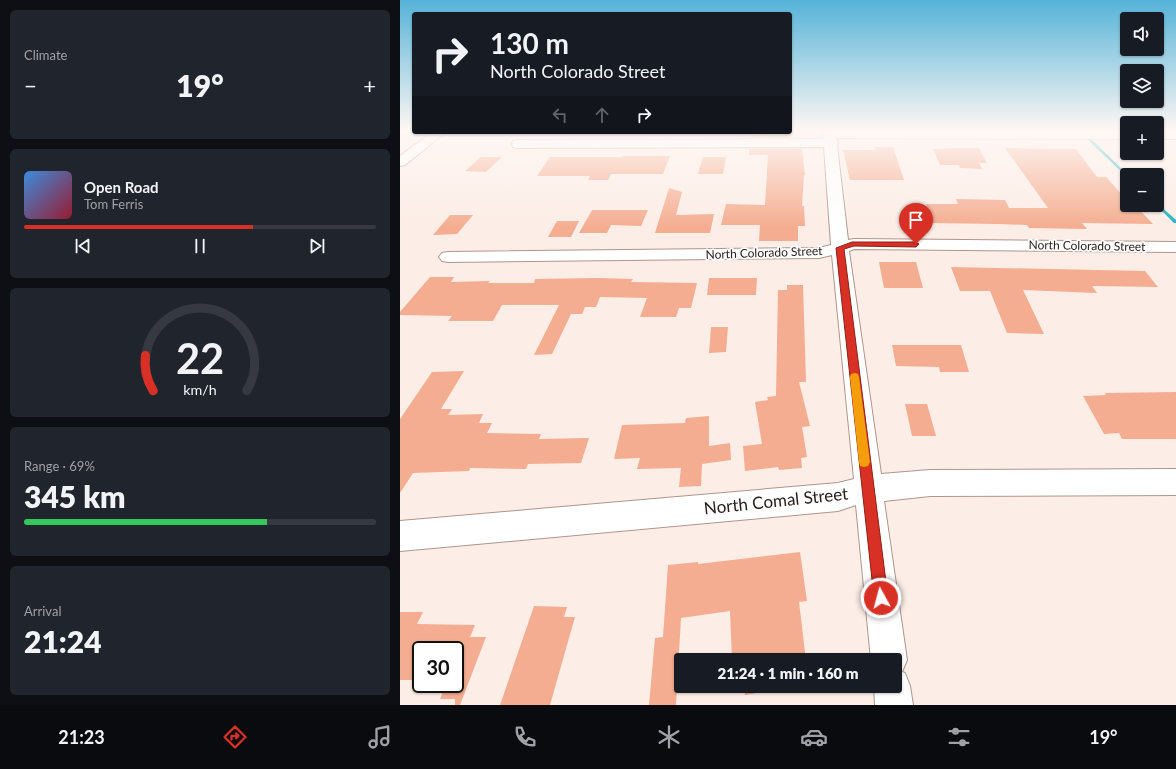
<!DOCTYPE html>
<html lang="en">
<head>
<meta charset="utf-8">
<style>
	body { margin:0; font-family:Lato,sans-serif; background:#20242c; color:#f1f3f6; height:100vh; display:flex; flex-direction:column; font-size:15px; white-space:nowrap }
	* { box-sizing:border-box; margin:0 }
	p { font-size:13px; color:#9ea1a6 }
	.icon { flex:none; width:22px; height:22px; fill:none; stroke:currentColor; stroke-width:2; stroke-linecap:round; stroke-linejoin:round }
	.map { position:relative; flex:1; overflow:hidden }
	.panel { display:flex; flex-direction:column; gap:10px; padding:10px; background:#0d0f14; width:400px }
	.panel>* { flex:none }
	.banner { position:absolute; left:12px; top:12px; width:380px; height:122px; border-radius:4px; box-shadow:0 1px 3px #0004; background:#171b24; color:#f1f3f6; overflow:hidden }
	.fabs { position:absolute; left:720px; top:12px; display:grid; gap:8px }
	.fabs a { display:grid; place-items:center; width:44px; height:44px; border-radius:4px; background:#171b24; box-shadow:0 1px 3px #0004; font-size:20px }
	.speed { position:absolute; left:12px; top:641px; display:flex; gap:8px; font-size:20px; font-weight:700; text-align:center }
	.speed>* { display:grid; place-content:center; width:52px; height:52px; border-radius:50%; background:#171b24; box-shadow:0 1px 3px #0004; line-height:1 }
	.speed .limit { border:2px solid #111; border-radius:6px; background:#fff; color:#111 }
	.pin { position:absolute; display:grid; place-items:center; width:34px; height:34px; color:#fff; margin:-41px -17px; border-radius:50% 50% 50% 0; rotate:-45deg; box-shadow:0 0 4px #0007 }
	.pin .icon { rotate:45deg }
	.me { position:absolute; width:44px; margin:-22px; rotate:353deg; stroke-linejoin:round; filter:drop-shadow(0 0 3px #0008) }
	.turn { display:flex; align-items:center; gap:14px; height:84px; padding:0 12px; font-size:18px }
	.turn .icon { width:52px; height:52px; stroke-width:2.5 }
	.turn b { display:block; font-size:28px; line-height:34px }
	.lanes { display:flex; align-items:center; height:38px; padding:0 12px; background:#0003; justify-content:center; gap:20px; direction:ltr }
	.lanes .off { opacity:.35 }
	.big { font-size:30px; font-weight:800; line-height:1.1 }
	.panel .widget { flex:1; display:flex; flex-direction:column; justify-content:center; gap:6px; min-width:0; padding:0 14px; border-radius:6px; background:#20242c }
	.panel .dial { align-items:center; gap:0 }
	.dial svg { height:104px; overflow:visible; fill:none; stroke:#363941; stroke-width:7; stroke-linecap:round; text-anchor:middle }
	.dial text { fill:#f1f3f6; stroke:none }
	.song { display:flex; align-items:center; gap:12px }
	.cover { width:48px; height:48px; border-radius:6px; background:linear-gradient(135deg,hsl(210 70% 55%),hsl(350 70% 35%)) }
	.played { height:4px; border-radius:2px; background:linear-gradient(90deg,#d93025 65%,#363941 65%) }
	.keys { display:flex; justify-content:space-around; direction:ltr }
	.heat { display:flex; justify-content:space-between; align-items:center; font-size:22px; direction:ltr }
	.charge { height:6px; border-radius:3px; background:linear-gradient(90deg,#34c759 69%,#363941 0) }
	.trip { position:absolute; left:274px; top:653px; width:228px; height:40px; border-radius:4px; background:#171b24; box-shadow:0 1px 3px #0004; font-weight:800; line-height:40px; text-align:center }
	.tab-bar { display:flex; height:64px; justify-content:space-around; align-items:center; background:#090b0e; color:#9ea1a6 }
	.tab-bar .icon { width:28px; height:28px }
	.tab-bar .selected { color:#d93025 }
	.tab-bar b { font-size:18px; color:#f1f3f6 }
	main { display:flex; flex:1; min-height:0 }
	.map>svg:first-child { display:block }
</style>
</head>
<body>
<main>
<section class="panel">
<div class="widget"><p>Climate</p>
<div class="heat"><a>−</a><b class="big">19°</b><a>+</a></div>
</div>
<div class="widget">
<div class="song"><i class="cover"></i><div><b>Open Road</b><p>Tom Ferris</p></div></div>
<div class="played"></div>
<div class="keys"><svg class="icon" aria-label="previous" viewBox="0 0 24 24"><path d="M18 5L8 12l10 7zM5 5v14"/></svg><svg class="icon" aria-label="pause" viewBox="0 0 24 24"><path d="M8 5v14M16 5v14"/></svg><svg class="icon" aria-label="next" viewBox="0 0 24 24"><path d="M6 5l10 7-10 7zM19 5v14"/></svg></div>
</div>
<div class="widget dial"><svg viewBox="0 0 100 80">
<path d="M14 69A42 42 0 1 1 86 69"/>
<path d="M14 69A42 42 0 0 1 8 42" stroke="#d93025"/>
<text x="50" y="56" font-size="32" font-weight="700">22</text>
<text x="50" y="72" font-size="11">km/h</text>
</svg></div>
<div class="widget"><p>Range · 69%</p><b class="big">345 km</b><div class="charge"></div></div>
<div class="widget"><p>Arrival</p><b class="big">21:24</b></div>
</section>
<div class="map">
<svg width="776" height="705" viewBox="0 0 776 705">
	<rect width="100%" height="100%" fill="#fcede6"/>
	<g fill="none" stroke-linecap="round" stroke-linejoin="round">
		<g fill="#19b1c0" fill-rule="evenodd">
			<path d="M 677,130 L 682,130 L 680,131 Z"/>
			<path d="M 687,137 L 689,137 L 728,175 L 727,175 L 727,177 L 687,139 Z"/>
			<path d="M 757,203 L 776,220 L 776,223 L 774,223 L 756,205 L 757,205 Z"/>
		</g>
	</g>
	<g fill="#f4ad90">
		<rect x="351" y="132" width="41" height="6"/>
		<path d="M 475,147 L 493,147 L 504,180 L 450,180 L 443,150 L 475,150 Z"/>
		<path d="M 555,148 L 579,148 L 587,163 L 579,163 L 582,169 L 560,168 L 559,165 L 540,165 L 533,149 Z"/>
		<path d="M 605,148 L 676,149 L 697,177 L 706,177 L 727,200 L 727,205 L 735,205 L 753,224 L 682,223 L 687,229 L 629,228 L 627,225 L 598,224 L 532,223 L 526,204 L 558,204 L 556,199 L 605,200 L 609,208 L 648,208 Z"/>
		<path d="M 349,149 L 402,149 L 405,175 L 404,175 L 402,206 L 404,206 L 405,226 L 398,226 L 398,241 L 359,241 L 360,225 L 321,225 L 326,204 L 365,205 L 368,155 L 349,155 Z"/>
		<path d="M 223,156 L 270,156 L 263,174 L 211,174 L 208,180 L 188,180 L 190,176 L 137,176 L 150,157 L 222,157 Z"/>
		<path d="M 81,157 L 102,157 L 86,172 L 65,171 Z"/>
		<path d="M 303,157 L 326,157 L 323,174 L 298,174 Z"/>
		<path d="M 269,188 L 282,192 L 276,215 L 314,214 L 310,233 L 255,233 Z"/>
		<path d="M 192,210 L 248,210 L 241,226 L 211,225 L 207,233 L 179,233 Z"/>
		<path d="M 50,215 L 73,215 L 57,234 L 33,235 Z"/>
		<path d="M 157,221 L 179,221 L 171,237 L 148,237 Z"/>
		<path d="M 479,262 L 516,262 L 523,288 L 484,288 Z"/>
		<path d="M 551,267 L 745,271 L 758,287 L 692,286 L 697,293 L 623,290 L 644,334 L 607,333 L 590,291 L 560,291 Z"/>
		<path d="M 30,277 L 54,277 L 51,282 L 90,281 L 88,283 L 134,283 L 135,279 L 198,278 L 233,279 L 231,282 L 297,283 L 291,308 L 279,308 L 276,317 L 240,317 L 247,298 L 200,297 L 196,307 L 185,307 L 182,314 L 171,314 L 152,354 L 134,355 L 159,305 L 102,305 L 93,321 L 48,321 L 52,316 L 0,315 L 0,312 Z"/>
		<path d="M 309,278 L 357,278 L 356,295 L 307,295 Z"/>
		<path d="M 387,285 L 403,285 L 406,382 L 399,382 L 410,426 L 402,427 L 407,457 L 401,458 L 402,468 L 379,470 L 378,467 L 345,471 L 343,446 L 362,444 L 355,402 L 368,400 L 367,397 L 376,396 L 378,290 L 387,290 Z"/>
		<path d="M 311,327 L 328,327 L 326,352 L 309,353 Z"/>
		<path d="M 492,345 L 561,345 L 569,372 L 540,372 L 539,367 L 496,366 Z"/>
		<path d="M 64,371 L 41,409 L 52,409 L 48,415 L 83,414 L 79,423 L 92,423 L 87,433 L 141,434 L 139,439 L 189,438 L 181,463 L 128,464 L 126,469 L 70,468 L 69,471 L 13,473 L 0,493 L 0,419 L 32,372 Z"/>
		<path d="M 776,392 L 776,439 L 722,439 L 719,433 L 704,434 L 683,396 L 706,395 L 705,393 Z"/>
		<path d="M 505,404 L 527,404 L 536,436 L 512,436 Z"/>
		<path d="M 309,416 L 309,446 L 330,443 L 331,460 L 302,464 L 301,486 L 279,487 L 281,468 L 237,469 L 240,458 L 214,459 L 222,425 L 285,423 L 286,418 Z"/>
		<path d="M 400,552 L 407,601 L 399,602 L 406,660 L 332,660 L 330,611 L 281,618 L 276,705 L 249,705 L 255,638 L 263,637 L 268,565 L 298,562 L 298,564 Z"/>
		<path d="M 134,606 L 167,607 L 164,617 L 175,617 L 150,705 L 100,705 Z"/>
		<path d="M 0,612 L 23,612 L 17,624 L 75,625 L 70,637 L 86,637 L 60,705 L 55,705 L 55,699 L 40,699 L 46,684 L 55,684 L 55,650 L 21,650 L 21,680 L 0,680 Z"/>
		<path d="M 344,686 L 399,686 L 345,695 Z"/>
	</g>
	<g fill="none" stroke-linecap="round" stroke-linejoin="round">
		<defs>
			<g id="minor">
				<path d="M 423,130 L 727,131 L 727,139 L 436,138 L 438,143 L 437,145 L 448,240 L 454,239 L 776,242 L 776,252 L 454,249 L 449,251 L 481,474 L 530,470 L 776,469 L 776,495 L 530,496 L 484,501 L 507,660 L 502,672 L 505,673 L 510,686 L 513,705 L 475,705 L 474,686 L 495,686 L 495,660 L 471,660 L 456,505 L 438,511 L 0,551 L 0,521 L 438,483 L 454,479 L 432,255 L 419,258 L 48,262 L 42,261 L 39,257 L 42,253 L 48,252 L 419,248 L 431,245 L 424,147 L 118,148 L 113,147 L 112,144 L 113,141 L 118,140 L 423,139 Z"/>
				<rect x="757" y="131" width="19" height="8"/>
				<path d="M 32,132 L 46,132 L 5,165 L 0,166 L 0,156 Z"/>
			</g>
		</defs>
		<use href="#minor" stroke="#ae968d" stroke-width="2"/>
		<use href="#minor" fill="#fff" fill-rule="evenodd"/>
	</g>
	<linearGradient id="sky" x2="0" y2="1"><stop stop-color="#55b3d8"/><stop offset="0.57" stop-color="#fef7f4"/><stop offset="1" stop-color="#fef7f4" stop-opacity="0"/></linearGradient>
	<rect width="776" height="228" fill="url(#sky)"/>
	<path fill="#d93025" stroke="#8d1f18" d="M 452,242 L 516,242 L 519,244 L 516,247 L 454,246 L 444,249 L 488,598 L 486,603 L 481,605 L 476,603 L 474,598 L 436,248 Z"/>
	<path fill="#f59e0b" d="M 455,373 L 458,374 L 459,377 L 470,462 L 468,466 L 464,467 L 460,466 L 459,462 L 450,377 L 451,374 Z"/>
	<g text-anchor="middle" stroke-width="3.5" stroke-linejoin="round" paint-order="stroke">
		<g font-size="12" fill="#2a211d" stroke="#fdfdfd">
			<text transform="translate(687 246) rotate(1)" y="4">North Colorado Street</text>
			<text transform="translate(364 253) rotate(-2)" y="4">North Colorado Street</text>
		</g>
		<g font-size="17" fill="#2a211d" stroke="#fdfdfd">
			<text transform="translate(376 501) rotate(-6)" y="6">North Comal Street</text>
		</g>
	</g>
</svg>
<div class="fabs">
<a><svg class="icon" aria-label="sound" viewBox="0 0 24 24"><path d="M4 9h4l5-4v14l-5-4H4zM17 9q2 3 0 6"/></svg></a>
<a><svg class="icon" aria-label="layers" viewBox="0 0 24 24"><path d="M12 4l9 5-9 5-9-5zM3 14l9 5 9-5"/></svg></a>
<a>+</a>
<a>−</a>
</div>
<div class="speed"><div class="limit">30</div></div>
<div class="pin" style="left:516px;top:244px;background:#d93025"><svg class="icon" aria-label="arrive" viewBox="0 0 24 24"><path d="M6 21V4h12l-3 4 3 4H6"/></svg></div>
<svg class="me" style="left:481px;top:598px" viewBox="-20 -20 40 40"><circle r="17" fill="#d93025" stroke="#fff" stroke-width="3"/><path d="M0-11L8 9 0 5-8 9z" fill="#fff"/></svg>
<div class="trip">21:24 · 1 min · 160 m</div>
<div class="banner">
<div class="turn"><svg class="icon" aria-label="right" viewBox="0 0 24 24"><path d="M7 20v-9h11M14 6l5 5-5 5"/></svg><div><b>130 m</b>North Colorado Street</div></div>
<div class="lanes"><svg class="icon off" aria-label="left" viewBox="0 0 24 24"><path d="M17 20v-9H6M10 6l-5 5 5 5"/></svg><svg class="icon off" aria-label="ahead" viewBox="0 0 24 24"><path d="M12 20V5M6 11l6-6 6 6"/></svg><svg class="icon" aria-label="right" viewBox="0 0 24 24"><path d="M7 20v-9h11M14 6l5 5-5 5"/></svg></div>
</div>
</div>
</main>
<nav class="tab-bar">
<b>21:23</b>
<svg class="icon selected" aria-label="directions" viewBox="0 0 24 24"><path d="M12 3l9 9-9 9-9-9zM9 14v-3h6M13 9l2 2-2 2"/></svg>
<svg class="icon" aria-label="music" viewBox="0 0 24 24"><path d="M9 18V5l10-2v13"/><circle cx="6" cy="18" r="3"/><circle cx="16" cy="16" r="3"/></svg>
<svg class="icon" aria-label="phone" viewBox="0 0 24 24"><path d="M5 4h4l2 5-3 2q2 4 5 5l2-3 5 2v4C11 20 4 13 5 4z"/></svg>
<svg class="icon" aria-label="climate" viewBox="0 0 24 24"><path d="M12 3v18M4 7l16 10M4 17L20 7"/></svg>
<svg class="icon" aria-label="car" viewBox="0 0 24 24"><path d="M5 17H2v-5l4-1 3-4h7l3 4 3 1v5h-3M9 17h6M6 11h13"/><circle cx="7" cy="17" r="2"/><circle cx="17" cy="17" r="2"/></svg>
<svg class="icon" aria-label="filters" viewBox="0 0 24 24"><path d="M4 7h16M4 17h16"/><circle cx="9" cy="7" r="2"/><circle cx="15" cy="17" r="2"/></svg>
<b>19°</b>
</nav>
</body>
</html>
